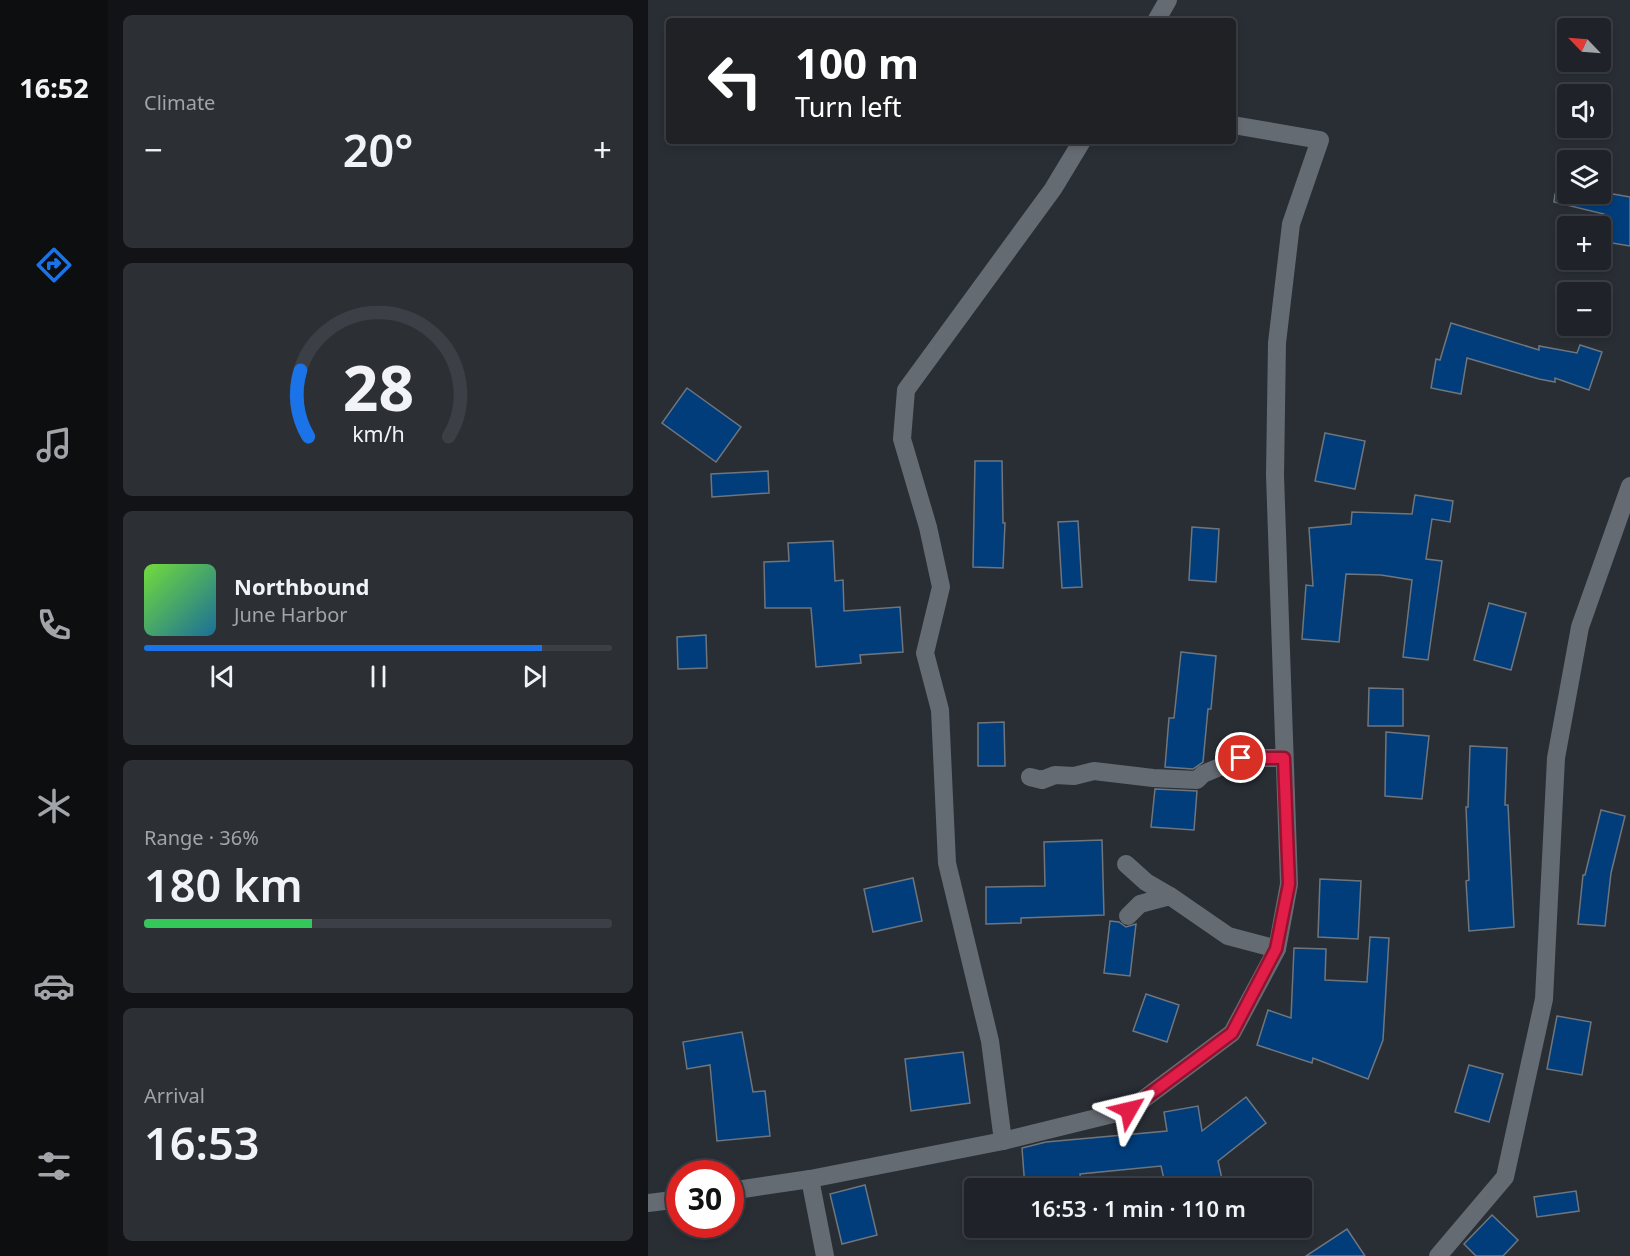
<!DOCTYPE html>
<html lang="en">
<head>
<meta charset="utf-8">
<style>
	body { margin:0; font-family:"Noto Sans",sans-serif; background:#2c2f34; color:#f1f3f6; height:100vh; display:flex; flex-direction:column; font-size:22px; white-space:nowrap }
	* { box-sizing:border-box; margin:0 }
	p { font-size:20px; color:#a1a4a8 }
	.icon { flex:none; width:33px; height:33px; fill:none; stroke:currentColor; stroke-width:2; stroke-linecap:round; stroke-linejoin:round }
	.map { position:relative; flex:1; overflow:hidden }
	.drawer { display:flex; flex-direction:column; gap:15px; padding:15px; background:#111316; width:540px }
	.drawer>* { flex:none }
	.banner { position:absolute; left:18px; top:18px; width:570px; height:126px; border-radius:6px; box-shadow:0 3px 9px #0003,0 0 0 2px #3c3f45; background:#202124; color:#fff; overflow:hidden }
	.needle { width:39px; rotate:295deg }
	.controls { position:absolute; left:909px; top:18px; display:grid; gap:12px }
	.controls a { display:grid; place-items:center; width:54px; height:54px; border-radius:6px; background:#1f2228; box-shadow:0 3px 9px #0003,0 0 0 2px #3c3f45; font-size:30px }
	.speed { position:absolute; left:18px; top:1160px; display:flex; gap:12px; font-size:30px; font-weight:700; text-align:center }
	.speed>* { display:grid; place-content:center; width:78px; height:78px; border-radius:50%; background:#1f2228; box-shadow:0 3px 9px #0003,0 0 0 2px #3c3f45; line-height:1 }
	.speed .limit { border:9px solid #d22; background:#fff; color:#111 }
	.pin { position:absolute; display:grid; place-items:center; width:51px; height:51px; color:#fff; margin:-26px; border:3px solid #fff; border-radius:50%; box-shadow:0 2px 6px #0007 }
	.me { position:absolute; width:66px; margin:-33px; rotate:53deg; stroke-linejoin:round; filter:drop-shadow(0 0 4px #0008) }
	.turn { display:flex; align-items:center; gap:21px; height:126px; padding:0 30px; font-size:27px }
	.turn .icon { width:78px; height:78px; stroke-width:2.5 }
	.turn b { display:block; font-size:42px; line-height:51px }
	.big { font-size:45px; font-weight:600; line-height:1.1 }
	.drawer .card { flex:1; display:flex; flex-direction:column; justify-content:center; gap:9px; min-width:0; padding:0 21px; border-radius:9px; background:#2c2f34 }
	.drawer .dial { align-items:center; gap:0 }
	.dial svg { height:156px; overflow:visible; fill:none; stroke:#3c3f45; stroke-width:7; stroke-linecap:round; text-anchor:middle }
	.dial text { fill:#f1f3f6; stroke:none }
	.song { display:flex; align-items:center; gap:18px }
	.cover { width:72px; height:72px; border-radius:9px; background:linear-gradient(135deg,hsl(100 70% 55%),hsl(200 70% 35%)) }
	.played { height:6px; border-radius:3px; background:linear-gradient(90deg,#1a73e8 85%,#3c3f45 85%) }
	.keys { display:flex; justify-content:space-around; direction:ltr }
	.heat { display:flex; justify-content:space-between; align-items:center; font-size:33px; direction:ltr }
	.charge { height:9px; border-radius:4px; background:linear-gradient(90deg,#34c759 36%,#3c3f45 0) }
	.trip { position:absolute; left:316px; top:1178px; width:348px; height:60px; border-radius:6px; background:#1f2228; box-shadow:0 3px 9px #0003,0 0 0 2px #3c3f45; font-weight:600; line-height:60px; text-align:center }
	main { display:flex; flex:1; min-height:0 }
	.tab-bar { display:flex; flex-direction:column; width:108px; justify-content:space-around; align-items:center; background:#0c0e10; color:#a1a4a8 }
	.tab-bar .icon { width:42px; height:42px }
	.tab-bar .selected { color:#1a73e8 }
	.tab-bar b { font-size:27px; color:#f1f3f6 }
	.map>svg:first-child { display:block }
</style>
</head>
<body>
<main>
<nav class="tab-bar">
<b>16:52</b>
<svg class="icon selected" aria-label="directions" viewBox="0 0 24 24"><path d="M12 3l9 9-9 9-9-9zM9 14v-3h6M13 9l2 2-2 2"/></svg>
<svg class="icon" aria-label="music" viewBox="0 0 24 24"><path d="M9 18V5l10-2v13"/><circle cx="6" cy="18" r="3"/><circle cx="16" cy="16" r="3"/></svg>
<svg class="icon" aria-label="phone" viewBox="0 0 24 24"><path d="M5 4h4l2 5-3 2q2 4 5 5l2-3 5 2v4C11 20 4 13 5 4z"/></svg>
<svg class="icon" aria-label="climate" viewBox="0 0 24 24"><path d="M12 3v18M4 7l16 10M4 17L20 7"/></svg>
<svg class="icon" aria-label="car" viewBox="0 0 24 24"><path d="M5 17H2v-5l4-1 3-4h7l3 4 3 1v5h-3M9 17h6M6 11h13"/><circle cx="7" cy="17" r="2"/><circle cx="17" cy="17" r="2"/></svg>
<svg class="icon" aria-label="filters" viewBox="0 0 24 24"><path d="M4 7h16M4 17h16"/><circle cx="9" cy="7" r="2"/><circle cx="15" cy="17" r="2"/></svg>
</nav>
<section class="drawer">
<div class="card"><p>Climate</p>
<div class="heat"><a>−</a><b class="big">20°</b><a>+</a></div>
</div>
<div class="card dial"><svg viewBox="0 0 100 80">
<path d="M14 69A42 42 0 1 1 86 69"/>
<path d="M14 69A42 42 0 0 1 10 35" stroke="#1a73e8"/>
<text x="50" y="56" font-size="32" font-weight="700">28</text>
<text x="50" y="72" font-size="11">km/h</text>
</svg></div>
<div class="card">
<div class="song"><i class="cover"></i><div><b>Northbound</b><p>June Harbor</p></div></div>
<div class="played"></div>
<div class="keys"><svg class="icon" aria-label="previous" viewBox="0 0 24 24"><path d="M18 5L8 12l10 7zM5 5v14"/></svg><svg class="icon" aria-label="pause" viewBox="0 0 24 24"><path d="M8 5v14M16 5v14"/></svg><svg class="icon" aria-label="next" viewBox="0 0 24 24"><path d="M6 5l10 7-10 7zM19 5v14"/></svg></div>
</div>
<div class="card"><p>Range · 36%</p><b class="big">180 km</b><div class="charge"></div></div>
<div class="card"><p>Arrival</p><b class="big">16:53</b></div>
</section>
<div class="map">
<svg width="982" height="1256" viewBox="0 0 982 1256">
	<rect width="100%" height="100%" fill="#292e35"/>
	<g fill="#003d7a" stroke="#6f757c" stroke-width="1.5">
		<path d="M 907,194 L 965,194 L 982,197 L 982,246 L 952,241 L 956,214 L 906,202 Z"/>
		<path d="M 803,323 L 891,350 L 891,346 L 929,353 L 932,345 L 954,352 L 941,390 L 907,378 L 907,382 L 891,379 L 819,358 L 813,394 L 783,388 L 788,359 L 792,360 Z"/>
		<path d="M 39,388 L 93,427 L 68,462 L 14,423 Z"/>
		<path d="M 677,433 L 717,441 L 707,489 L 667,481 Z"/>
		<path d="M 327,461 L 354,461 L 355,523 L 357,523 L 355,568 L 325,567 Z"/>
		<path d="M 120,471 L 121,493 L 64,497 L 63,474 Z"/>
		<path d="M 767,495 L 805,501 L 802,522 L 784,519 L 778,559 L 794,561 L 780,660 L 755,657 L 764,580 L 733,575 L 698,574 L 691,642 L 654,639 L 658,585 L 665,586 L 661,528 L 703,524 L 704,512 L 764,514 Z"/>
		<path d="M 430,521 L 434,587 L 414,588 L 410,522 Z"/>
		<path d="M 544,527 L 571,529 L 568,582 L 541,580 Z"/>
		<path d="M 185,541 L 187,581 L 195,580 L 196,611 L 252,607 L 255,652 L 212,655 L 213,663 L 168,667 L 163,608 L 117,608 L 116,562 L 141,561 L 140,543 Z"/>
		<path d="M 841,603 L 878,613 L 863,670 L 826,660 Z"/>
		<path d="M 58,635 L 59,668 L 30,669 L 29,637 Z"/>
		<path d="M 533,652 L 568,656 L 563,709 L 560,709 L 555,762 L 545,769 L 517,767 L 521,718 L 526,718 Z"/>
		<path d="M 721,688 L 755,689 L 755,726 L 720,726 Z"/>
		<path d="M 356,722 L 357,766 L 330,766 L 330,723 Z"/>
		<path d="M 738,732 L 781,736 L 774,799 L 737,796 Z"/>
		<path d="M 822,746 L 859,748 L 857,805 L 860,805 L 866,927 L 821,931 L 818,881 L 821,880 L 818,807 L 820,807 Z"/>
		<path d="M 507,789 L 549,791 L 546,830 L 503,827 Z"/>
		<path d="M 953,810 L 977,816 L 963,873 L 957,926 L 930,924 L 935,875 L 937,875 Z"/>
		<path d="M 454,840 L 456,915 L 373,918 L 373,923 L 338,924 L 338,887 L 397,886 L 396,842 Z"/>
		<path d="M 265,878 L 274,921 L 225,932 L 216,889 Z"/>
		<path d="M 672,879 L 713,881 L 710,939 L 670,937 Z"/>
		<path d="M 462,921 L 471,922 L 478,927 L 488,924 L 482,976 L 456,973 Z"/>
		<path d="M 722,937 L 741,938 L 735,1040 L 720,1079 L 665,1058 L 664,1063 L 609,1045 L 620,1010 L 643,1018 L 646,948 L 678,949 L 677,980 L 719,982 Z"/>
		<path d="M 498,994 L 531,1005 L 519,1042 L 485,1031 Z"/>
		<path d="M 909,1016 L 943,1022 L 934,1075 L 899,1069 Z"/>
		<path d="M 94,1032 L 105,1092 L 117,1091 L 122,1136 L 69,1141 L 62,1065 L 39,1069 L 35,1042 Z"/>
		<path d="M 315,1052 L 322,1103 L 263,1111 L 257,1059 Z"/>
		<path d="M 821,1065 L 855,1074 L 841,1122 L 807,1112 Z"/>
		<path d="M 598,1097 L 618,1123 L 570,1161 L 576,1188 L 518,1188 L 513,1166 L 432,1174 L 433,1188 L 377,1188 L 374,1148 L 398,1142 L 519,1131 L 516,1112 L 550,1106 L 554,1131 Z"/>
		<path d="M 217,1185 L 229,1235 L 194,1244 L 182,1194 Z"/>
		<path d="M 928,1191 L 931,1211 L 889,1217 L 886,1197 Z"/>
		<path d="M 844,1215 L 870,1240 L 855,1256 L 828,1256 L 816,1244 Z"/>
		<path d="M 699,1229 L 717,1256 L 658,1256 Z"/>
	</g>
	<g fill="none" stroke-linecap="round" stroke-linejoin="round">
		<g stroke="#656b72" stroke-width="18">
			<path d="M 508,21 L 520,0"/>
			<path d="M 382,777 L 394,780 L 407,775 L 426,776 L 446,771 L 505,778 L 549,780 L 555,774 L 593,758 L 636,758"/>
			<path d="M 478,864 L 498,882 L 522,896"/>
			<path d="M 480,916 L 492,904 L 522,896 L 580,936 L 629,949"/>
			<path d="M 355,1141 L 342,1041 L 299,863 L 292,710 L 277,653 L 293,587 L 280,527 L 254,439 L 258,390 L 405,189 L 434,141"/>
			<path d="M 162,1179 L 177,1256"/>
			<path d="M 82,1191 L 162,1179 L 355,1141 L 481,1110 L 584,1033 L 629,949 L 641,884 L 627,475 L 629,343 L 643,224 L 672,140 L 585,125"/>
			<path d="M 0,1203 L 32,1199"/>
			<path d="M 790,1256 L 857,1177 L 896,999 L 908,758 L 932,627 L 982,486"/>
		</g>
	</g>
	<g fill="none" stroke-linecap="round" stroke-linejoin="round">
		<defs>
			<path id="route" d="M 481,1110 L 584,1033 L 628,949 L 641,884 L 636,758 L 593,758"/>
		</defs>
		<use href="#route" stroke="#92132f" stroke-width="15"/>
		<use href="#route" stroke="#e11d48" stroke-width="10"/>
	</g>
</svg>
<div class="controls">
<a><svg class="needle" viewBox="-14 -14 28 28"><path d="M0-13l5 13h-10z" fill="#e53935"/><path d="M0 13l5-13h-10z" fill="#a1a4a8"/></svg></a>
<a><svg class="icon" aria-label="sound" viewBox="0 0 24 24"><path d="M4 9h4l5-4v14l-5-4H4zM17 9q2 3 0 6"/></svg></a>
<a><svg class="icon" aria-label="layers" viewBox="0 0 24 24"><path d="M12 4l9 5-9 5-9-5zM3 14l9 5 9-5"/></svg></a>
<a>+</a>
<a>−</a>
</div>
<div class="speed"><div class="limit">30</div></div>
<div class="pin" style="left:593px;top:758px;background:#d93025"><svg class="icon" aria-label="arrive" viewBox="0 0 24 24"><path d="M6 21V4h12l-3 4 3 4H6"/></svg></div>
<svg class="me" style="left:481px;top:1110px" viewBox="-20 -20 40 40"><path d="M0-17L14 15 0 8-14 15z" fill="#e11d48" stroke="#fff" stroke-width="4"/></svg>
<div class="trip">16:53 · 1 min · 110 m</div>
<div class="banner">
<div class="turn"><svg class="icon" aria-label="left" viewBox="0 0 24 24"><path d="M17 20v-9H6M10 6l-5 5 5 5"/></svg><div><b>100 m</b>Turn left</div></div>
</div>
</div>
</main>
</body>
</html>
